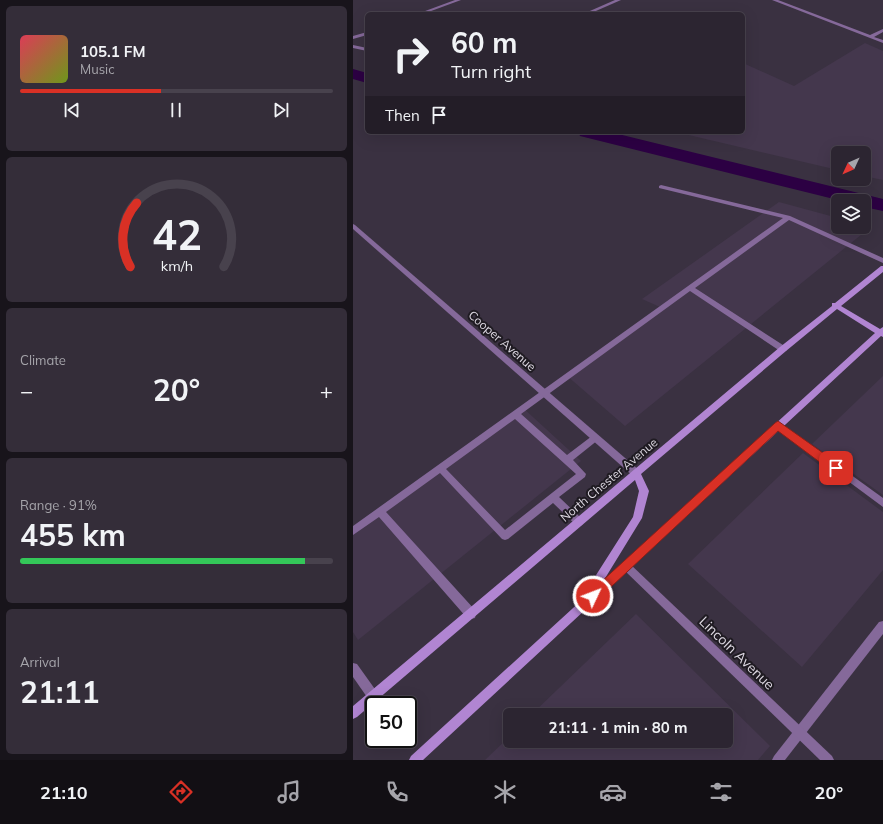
<!DOCTYPE html>
<html lang="en">
<head>
<meta charset="utf-8">
<style>
	body { margin:0; font-family:Mulish,sans-serif; background:#342d39; color:#f1f3f6; height:100vh; display:flex; flex-direction:column; font-size:15px; white-space:nowrap }
	* { box-sizing:border-box; margin:0 }
	p { font-size:13px; color:#a6a5ab }
	.icon { flex:none; width:22px; height:22px; fill:none; stroke:currentColor; stroke-width:2; stroke-linecap:round; stroke-linejoin:round }
	.map { position:relative; flex:1; overflow:hidden }
	.side { display:flex; flex-direction:column; gap:6px; padding:6px; background:#18141b; width:353px }
	.side>* { flex:none }
	.top-card { position:absolute; left:12px; top:12px; width:380px; height:122px; border-radius:6px; box-shadow:0 4px 16px #0002,0 0 0 1px #48424d; background:#2c2531; color:#f1f3f6; overflow:hidden }
	.needle { width:26px; rotate:226deg }
	.controls { position:absolute; left:478px; top:146px; display:grid; gap:8px }
	.controls a { display:grid; place-items:center; width:40px; height:40px; border-radius:6px; background:#2c2531; box-shadow:0 4px 16px #0002,0 0 0 1px #48424d; font-size:20px }
	.speed { position:absolute; left:12px; top:696px; display:flex; gap:8px; font-size:20px; font-weight:700; text-align:center }
	.speed>* { display:grid; place-content:center; width:52px; height:52px; border-radius:50%; background:#2c2531; box-shadow:0 4px 16px #0002,0 0 0 1px #48424d; line-height:1 }
	.speed .limit { border:2px solid #111; border-radius:6px; background:#fff; color:#111 }
	.pin { position:absolute; display:grid; place-items:center; width:34px; height:34px; color:#fff; margin:-17px; border-radius:8px; box-shadow:0 2px 6px #0006 }
	.me { position:absolute; width:44px; margin:-22px; rotate:47deg; stroke-linejoin:round; filter:drop-shadow(0 0 3px #0008) }
	.turn { display:flex; align-items:center; gap:14px; height:84px; padding:0 20px; font-size:18px }
	.turn .icon { width:52px; height:52px; stroke-width:2.5 }
	.turn b { display:block; font-size:28px; line-height:34px }
	.then { display:flex; align-items:center; height:38px; padding:0 20px; background:#0003; gap:8px; font-size:15px }
	.big { font-size:30px; font-weight:700; line-height:1.1 }
	.side .card { flex:1; display:flex; flex-direction:column; justify-content:center; gap:6px; min-width:0; padding:0 14px; border-radius:6px; background:#342d39 }
	.side .dial { align-items:center; gap:0 }
	.dial svg { height:104px; overflow:visible; fill:none; stroke:#48424d; stroke-width:7; stroke-linecap:round; text-anchor:middle }
	.dial text { fill:#f1f3f6; stroke:none }
	.song { display:flex; align-items:center; gap:12px }
	.cover { width:48px; height:48px; border-radius:6px; background:linear-gradient(135deg,hsl(350 70% 55%),hsl(80 70% 35%)) }
	.played { height:4px; border-radius:2px; background:linear-gradient(90deg,#d93025 45%,#48424d 45%) }
	.keys { display:flex; justify-content:space-around; direction:ltr }
	.heat { display:flex; justify-content:space-between; align-items:center; font-size:22px; direction:ltr }
	.charge { height:6px; border-radius:3px; background:linear-gradient(90deg,#34c759 91%,#48424d 0) }
	.trip { position:absolute; left:150px; top:708px; width:230px; height:40px; border-radius:6px; background:#2c2531; box-shadow:0 4px 16px #0002,0 0 0 1px #48424d; font-weight:700; line-height:40px; text-align:center }
	.tabs { display:flex; height:64px; justify-content:space-around; align-items:center; background:#120f14; color:#a6a5ab }
	.tabs .icon { width:28px; height:28px }
	.tabs .selected { color:#d93025 }
	.tabs b { font-size:18px; color:#f1f3f6 }
	main { display:flex; flex:1; min-height:0 }
	.map>svg:first-child { display:block }
</style>
</head>
<body>
<main>
<section class="side">
<div class="card">
<div class="song"><i class="cover"></i><div><b>105.1 FM</b><p>Music</p></div></div>
<div class="played"></div>
<div class="keys"><svg class="icon" aria-label="previous" viewBox="0 0 24 24"><path d="M18 5L8 12l10 7zM5 5v14"/></svg><svg class="icon" aria-label="pause" viewBox="0 0 24 24"><path d="M8 5v14M16 5v14"/></svg><svg class="icon" aria-label="next" viewBox="0 0 24 24"><path d="M6 5l10 7-10 7zM19 5v14"/></svg></div>
</div>
<div class="card dial"><svg viewBox="0 0 100 80">
<path d="M14 69A42 42 0 1 1 86 69"/>
<path d="M14 69A42 42 0 0 1 19 20" stroke="#d93025"/>
<text x="50" y="56" font-size="32" font-weight="700">42</text>
<text x="50" y="72" font-size="11">km/h</text>
</svg></div>
<div class="card"><p>Climate</p>
<div class="heat"><a>−</a><b class="big">20°</b><a>+</a></div>
</div>
<div class="card"><p>Range · 91%</p><b class="big">455 km</b><div class="charge"></div></div>
<div class="card"><p>Arrival</p><b class="big">21:11</b></div>
</section>
<div class="map">
<svg width="530" height="760" viewBox="0 0 530 760">
	<rect width="100%" height="100%" fill="#3a3141"/>
	<g fill="#44374d">
		<path d="M 512,43 L 530,51 L 530,180 L 511,176 L 511,153 L 485,153 L 485,170 L 323,132 L 390,132 L 390,63 L 441,86 Z"/>
		<path d="M 426,202 L 485,218 L 485,227 L 511,227 L 511,224 L 519,226 L 272,426 L 213,375 L 307,307 L 289,299 Z"/>
		<path d="M 530,376 L 530,495 L 459,444 Z"/>
		<path d="M 169,407 L 228,461 L 5,640 L 0,632 L 0,529 Z"/>
		<path d="M 450,453 L 530,512 L 530,570 L 449,667 L 335,564 Z"/>
		<path d="M 283,614 L 417,746 L 405,760 L 132,760 L 157,736 L 157,741 L 373,741 L 373,715 L 178,715 Z"/>
	</g>
	<g fill="none" stroke-linecap="round" stroke-linejoin="round">
		<g fill="#2c0043" fill-rule="evenodd">
			<path d="M 0,69 L 14,73 L 14,83 L 0,79 Z"/>
			<path d="M 225,132 L 257,132 L 530,199 L 530,211 L 511,207 L 511,201 L 489,201 L 227,136 Z"/>
		</g>
		<g fill="#85699a" fill-rule="evenodd">
			<path d="M 102,0 L 108,0 L 70,14 L 64,14 Z"/>
			<path d="M 14,32 L 14,35 L 0,39 L 0,36 Z"/>
			<path d="M 308,185 L 437,216 L 530,258 L 530,263 L 436,220 L 342,288 L 433,347 L 434,349 L 433,351 L 427,351 L 337,291 L 168,414 L 214,455 L 239,436 L 242,435 L 245,436 L 246,438 L 245,440 L 220,460 L 233,474 L 232,477 L 206,497 L 229,519 L 231,522 L 229,525 L 226,526 L 223,525 L 200,503 L 155,539 L 152,540 L 149,539 L 87,473 L 33,512 L 122,610 L 123,614 L 122,618 L 118,619 L 114,618 L 26,517 L 0,535 L 0,526 L 430,218 L 306,188 L 306,186 ZM 162,419 L 223,474 L 152,530 L 93,469 Z"/>
			<path d="M 425,422 L 530,498 L 530,507 L 422,427 L 421,425 L 422,423 Z"/>
			<path d="M 530,621 L 530,634 L 432,760 L 419,760 L 421,756 L 526,622 Z"/>
		</g>
		<g fill="#85699a" fill-rule="evenodd">
			<path d="M 262,0 L 268,0 L 236,14 L 230,14 Z"/>
			<path d="M 419,0 L 425,0 L 517,35 L 530,29 L 530,32 L 521,37 L 530,40 L 530,43 Z"/>
			<path d="M 0,45 L 14,48 L 14,51 L 0,48 Z"/>
			<path d="M 0,224 L 2,225 L 286,470 L 287,473 L 286,476 L 283,477 L 280,476 L 0,229 Z"/>
			<path d="M 273,561 L 276,563 L 479,756 L 481,760 L 467,760 L 270,569 L 268,566 L 270,563 Z"/>
			<path d="M 0,663 L 4,664 L 24,692 L 25,696 L 24,700 L 20,701 L 16,700 L 0,677 Z"/>
		</g>
		<path fill="#b185d2" fill-rule="evenodd" d="M 528,266 L 530,266 L 530,272 L 488,306 L 527,329 L 530,327 L 530,337 L 528,336 L 70,760 L 56,760 L 58,756 L 231,598 L 231,594 L 280,517 L 286,491 L 282,480 L 4,717 L 0,719 L 0,706 L 427,347 L 479,306 L 479,303 L 482,303 ZM 484,309 L 522,333 L 251,580 L 289,518 L 296,491 L 288,474 L 433,351 Z"/>
	</g>
	<path fill="#d93025" stroke="#8d1f18" d="M 425,421 L 487,465 L 488,468 L 487,472 L 483,473 L 480,472 L 425,431 L 244,600 L 240,602 L 236,600 L 234,596 L 236,593 L 422,423 Z"/>
	<g text-anchor="middle" stroke-width="4" stroke-linejoin="round" paint-order="stroke">
		<g font-size="12" fill="#ded9e3" stroke="#1f1b22">
			<text transform="translate(149 341) rotate(41)" y="4">Cooper Avenue</text>
			<text transform="translate(256 480) rotate(-40)" y="4">North Chester Avenue</text>
		</g>
		<g font-size="14" fill="#ded9e3" stroke="#1f1b22">
			<text transform="translate(384 653) rotate(44)" y="5">Lincoln Avenue</text>
		</g>
	</g>
</svg>
<div class="controls">
<a><svg class="needle" viewBox="-14 -14 28 28"><path d="M0-13l5 13h-10z" fill="#e53935"/><path d="M0 13l5-13h-10z" fill="#a6a5ab"/></svg></a>
<a><svg class="icon" aria-label="layers" viewBox="0 0 24 24"><path d="M12 4l9 5-9 5-9-5zM3 14l9 5 9-5"/></svg></a>
</div>
<div class="speed"><div class="limit">50</div></div>
<div class="pin" style="left:483px;top:468px;background:#d93025"><svg class="icon" aria-label="arrive" viewBox="0 0 24 24"><path d="M6 21V4h12l-3 4 3 4H6"/></svg></div>
<svg class="me" style="left:240px;top:596px" viewBox="-20 -20 40 40"><circle r="17" fill="#d93025" stroke="#fff" stroke-width="3"/><path d="M0-11L8 9 0 5-8 9z" fill="#fff"/></svg>
<div class="trip">21:11 · 1 min · 80 m</div>
<div class="top-card">
<div class="turn"><svg class="icon" aria-label="right" viewBox="0 0 24 24"><path d="M7 20v-9h11M14 6l5 5-5 5"/></svg><div><b>60 m</b>Turn right</div></div>
<div class="then">Then<svg class="icon" aria-label="arrive" viewBox="0 0 24 24"><path d="M6 21V4h12l-3 4 3 4H6"/></svg></div>
</div>
</div>
</main>
<nav class="tabs">
<b>21:10</b>
<svg class="icon selected" aria-label="directions" viewBox="0 0 24 24"><path d="M12 3l9 9-9 9-9-9zM9 14v-3h6M13 9l2 2-2 2"/></svg>
<svg class="icon" aria-label="music" viewBox="0 0 24 24"><path d="M9 18V5l10-2v13"/><circle cx="6" cy="18" r="3"/><circle cx="16" cy="16" r="3"/></svg>
<svg class="icon" aria-label="phone" viewBox="0 0 24 24"><path d="M5 4h4l2 5-3 2q2 4 5 5l2-3 5 2v4C11 20 4 13 5 4z"/></svg>
<svg class="icon" aria-label="climate" viewBox="0 0 24 24"><path d="M12 3v18M4 7l16 10M4 17L20 7"/></svg>
<svg class="icon" aria-label="car" viewBox="0 0 24 24"><path d="M5 17H2v-5l4-1 3-4h7l3 4 3 1v5h-3M9 17h6M6 11h13"/><circle cx="7" cy="17" r="2"/><circle cx="17" cy="17" r="2"/></svg>
<svg class="icon" aria-label="filters" viewBox="0 0 24 24"><path d="M4 7h16M4 17h16"/><circle cx="9" cy="7" r="2"/><circle cx="15" cy="17" r="2"/></svg>
<b>20°</b>
</nav>
</body>
</html>
